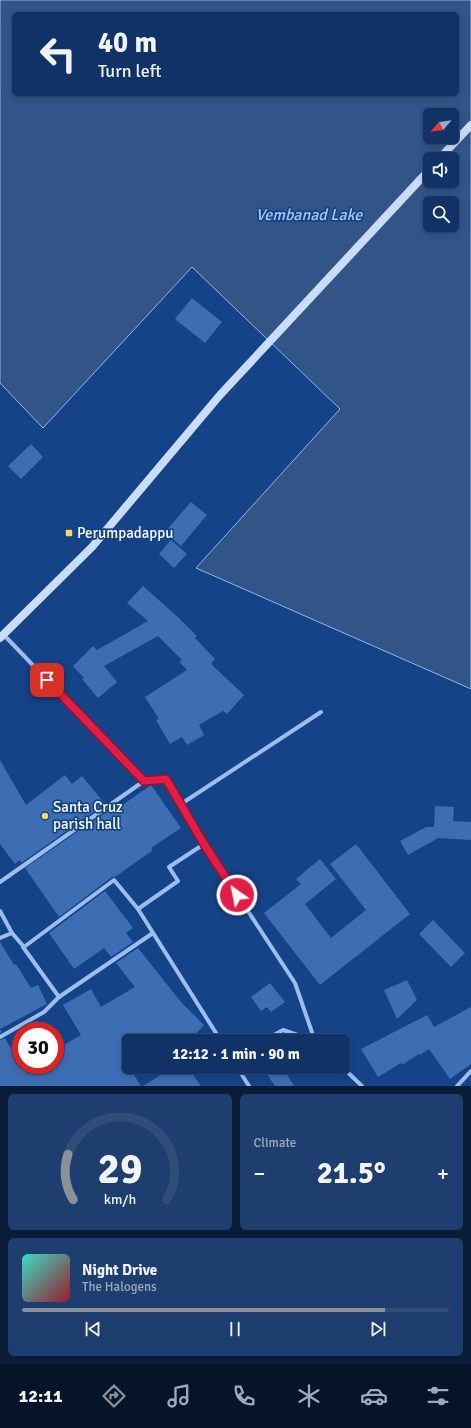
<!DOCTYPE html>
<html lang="en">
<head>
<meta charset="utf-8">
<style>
	body { margin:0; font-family:Signika,sans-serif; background:#1e3e6f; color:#f1f3f6; height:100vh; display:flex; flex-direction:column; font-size:15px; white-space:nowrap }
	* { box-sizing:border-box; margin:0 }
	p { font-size:13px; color:#9caabf }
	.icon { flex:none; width:22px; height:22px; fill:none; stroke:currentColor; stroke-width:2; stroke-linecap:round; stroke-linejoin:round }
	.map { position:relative; height:1086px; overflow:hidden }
	.drawer { display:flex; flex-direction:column; gap:8px; padding:8px; background:#091c38; flex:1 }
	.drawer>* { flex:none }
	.guide { position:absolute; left:12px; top:12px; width:447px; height:84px; border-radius:6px; box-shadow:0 2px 6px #0003,0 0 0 1px #304d7a; background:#103266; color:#f1f3f6; overflow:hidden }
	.needle { width:26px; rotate:242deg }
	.fabs { position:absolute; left:423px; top:108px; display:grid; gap:8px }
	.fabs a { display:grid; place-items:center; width:36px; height:36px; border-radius:6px; background:#103266; box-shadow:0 2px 6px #0003,0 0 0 1px #304d7a; font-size:20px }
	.speed { position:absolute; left:12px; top:1022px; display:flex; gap:8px; font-size:20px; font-weight:700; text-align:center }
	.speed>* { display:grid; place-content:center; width:52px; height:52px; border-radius:50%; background:#103266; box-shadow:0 2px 6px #0003,0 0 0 1px #304d7a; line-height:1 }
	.speed .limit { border:6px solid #d22; background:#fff; color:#111 }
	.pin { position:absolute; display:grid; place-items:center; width:34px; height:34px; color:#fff; margin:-17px; border-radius:8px; box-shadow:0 2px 6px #0006 }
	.me { position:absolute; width:44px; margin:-22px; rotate:327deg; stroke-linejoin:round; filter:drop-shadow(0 0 3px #0008) }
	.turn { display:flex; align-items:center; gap:14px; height:84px; padding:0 20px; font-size:18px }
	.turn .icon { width:52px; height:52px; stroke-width:2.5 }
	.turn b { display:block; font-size:28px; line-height:34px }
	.big { font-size:30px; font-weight:800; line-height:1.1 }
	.drawer .tile { flex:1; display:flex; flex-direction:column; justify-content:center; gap:6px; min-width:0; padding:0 14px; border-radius:6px; background:#1e3e6f }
	.drawer .dial { align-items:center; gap:0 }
	.dial svg { height:104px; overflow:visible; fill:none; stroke:#304d7a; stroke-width:7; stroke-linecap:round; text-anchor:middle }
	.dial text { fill:#f1f3f6; stroke:none }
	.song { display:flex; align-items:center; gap:12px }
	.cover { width:48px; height:48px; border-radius:6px; background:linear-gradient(135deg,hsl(170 70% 55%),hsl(350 70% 35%)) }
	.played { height:4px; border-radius:2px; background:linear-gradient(90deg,#8c9099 85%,#304d7a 85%) }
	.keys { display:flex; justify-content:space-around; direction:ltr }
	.heat { display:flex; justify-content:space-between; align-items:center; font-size:22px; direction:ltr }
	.drawer .tiles { flex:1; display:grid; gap:8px; grid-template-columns:1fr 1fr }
	.tile:last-child { grid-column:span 2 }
	.trip { position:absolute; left:122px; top:1034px; width:228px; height:40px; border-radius:6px; background:#103266; box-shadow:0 2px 6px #0003,0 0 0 1px #304d7a; font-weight:800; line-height:40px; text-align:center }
	.dock { display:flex; height:64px; justify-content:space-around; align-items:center; background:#061429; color:#9caabf }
	.dock .icon { width:28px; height:28px }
	.dock .selected { color:#8c9099 }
	.dock b { font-size:18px; color:#f1f3f6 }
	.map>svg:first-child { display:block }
</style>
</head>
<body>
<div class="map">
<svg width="471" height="1086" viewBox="0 0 471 1086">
	<rect width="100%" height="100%" fill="#154388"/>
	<path fill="#325487" stroke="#8db8f2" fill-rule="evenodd" d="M 0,0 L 471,0 L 471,689 L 196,568 L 340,409 L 192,267 L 43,428 L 0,383 ZM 14,14 L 457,14 L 457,94 L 14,94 ZM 430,115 L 452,115 L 452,137 L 430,137 ZM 430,159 L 452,159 L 452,181 L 430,181 ZM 430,203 L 452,203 L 452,225 L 430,225 Z"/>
	<g fill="#3d6db2">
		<path d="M 192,298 L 222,322 L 205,343 L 175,319 Z"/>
		<path d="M 31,444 L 43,457 L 21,479 L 8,466 Z"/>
		<path d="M 191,502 L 207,515 L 181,546 L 165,532 Z"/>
		<path d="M 171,540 L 187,554 L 174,568 L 159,554 Z"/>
		<path d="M 143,586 L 180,619 L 197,636 L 195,638 L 215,659 L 211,664 L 244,695 L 227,714 L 223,711 L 199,725 L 204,735 L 187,745 L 182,737 L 170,744 L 156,720 L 159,719 L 145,697 L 187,670 L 179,662 L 182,660 L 158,636 L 104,666 L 117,682 L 98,698 L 82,679 L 84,678 L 73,666 L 93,646 L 97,650 L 148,621 L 127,603 Z"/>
		<path d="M 0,760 L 26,805 L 65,775 L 72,784 L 82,776 L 105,804 L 21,863 L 20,860 L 15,864 L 0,844 Z"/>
		<path d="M 151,785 L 181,828 L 151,848 L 153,850 L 115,877 L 112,877 L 59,917 L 25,868 L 109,810 L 110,811 L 120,804 L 121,806 Z"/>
		<path d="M 435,806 L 454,807 L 453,821 L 471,822 L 471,840 L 438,838 L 408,855 L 400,841 L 426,827 L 434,827 Z"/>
		<path d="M 356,844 L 410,914 L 320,985 L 264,913 L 301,884 L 296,879 L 320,859 L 336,879 L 305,904 L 331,938 L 366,910 L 330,864 Z"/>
		<path d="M 105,891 L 133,928 L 126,933 L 133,942 L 111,957 L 104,948 L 74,969 L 49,933 Z"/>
		<path d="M 433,920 L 465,953 L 451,967 L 419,934 Z"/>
		<path d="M 0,942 L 14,965 L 16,964 L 31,988 L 38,985 L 47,1004 L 0,1029 L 2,1032 L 0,1033 Z"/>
		<path d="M 138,948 L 181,1002 L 204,1025 L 189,1041 L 129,1041 L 129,1067 L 141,1086 L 0,1086 L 0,1040 L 5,1038 L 21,1065 L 55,1065 L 55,1050 L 81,1035 L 63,1005 L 91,989 L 101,1007 L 135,987 L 116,963 Z"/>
		<path d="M 407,980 L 417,1000 L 397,1019 L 384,990 Z"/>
		<path d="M 270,983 L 285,1002 L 271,1012 L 267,1007 L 261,1011 L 251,997 Z"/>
		<path d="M 471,1007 L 471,1064 L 450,1079 L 429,1049 L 420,1055 L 419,1054 L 402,1065 L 401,1063 L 378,1077 L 361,1049 L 427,1015 L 434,1027 Z"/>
		<path d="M 173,1067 L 188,1067 L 201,1086 L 143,1086 Z"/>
		<path d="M 262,1067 L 282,1067 L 294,1086 L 275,1086 Z"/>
	</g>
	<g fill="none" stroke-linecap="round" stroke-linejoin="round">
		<g stroke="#9bbeef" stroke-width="4">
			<path d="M 3,634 L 144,781 L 166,779 L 204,844 L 169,867 L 178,881 L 138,909 L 221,1041"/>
			<path d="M 181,804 L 321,712"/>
			<path d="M 204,844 L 295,983 L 315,1041"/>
			<path d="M 0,882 L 144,781"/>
			<path d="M 0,911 L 12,933 L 24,947 L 114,880 L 138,909"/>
			<path d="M 0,938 L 12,933"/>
			<path d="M 59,997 L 153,933"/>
			<path d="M 0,1037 L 44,1012 L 59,997 L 23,947"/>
			<path d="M 263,1041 L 283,1030 L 315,1041"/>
			<path d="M 237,1067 L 249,1086"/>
			<path d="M 342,1067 L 362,1086"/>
			<path d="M 457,1086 L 471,1071"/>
		</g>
		<g stroke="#c9dcfa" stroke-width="8">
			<path d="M 439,159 L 471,125"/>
			<path d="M 0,638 L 92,547 L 220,395 L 430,169"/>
		</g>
	</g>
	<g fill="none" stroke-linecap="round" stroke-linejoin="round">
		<defs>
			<path id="route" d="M 47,680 L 144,781 L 166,779 L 204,844 L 237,895"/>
		</defs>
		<use href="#route" stroke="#92132f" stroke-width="10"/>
		<use href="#route" stroke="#e11d48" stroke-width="7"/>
	</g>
	<g fill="#ffd559" stroke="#154388" stroke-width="1.5">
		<rect x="65" y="529" width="8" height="8" rx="2"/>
		<circle cx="45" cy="816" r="4"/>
	</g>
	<g text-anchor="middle" stroke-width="3.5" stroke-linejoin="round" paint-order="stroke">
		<g font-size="15" fill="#fff" stroke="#154388" text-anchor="start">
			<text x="77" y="538">Perumpadappu</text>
			<text x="53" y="812">Santa Cruz<tspan x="53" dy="17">parish hall</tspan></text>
		</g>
		<g font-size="16" font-style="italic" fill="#a7c8f6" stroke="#154388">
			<text x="309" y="220">Vembanad Lake</text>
		</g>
	</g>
</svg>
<div class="fabs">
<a><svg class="needle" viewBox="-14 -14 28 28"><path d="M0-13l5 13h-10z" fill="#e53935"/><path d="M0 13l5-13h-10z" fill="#9caabf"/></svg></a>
<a><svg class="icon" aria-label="sound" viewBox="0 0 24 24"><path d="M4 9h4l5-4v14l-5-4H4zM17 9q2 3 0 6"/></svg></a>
<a><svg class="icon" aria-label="search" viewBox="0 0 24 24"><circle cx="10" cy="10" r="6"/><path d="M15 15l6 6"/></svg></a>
</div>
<div class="speed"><div class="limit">30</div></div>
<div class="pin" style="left:47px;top:680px;background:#d93025"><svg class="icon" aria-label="arrive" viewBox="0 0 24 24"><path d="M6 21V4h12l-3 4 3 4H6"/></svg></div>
<svg class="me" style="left:237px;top:895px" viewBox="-20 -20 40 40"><circle r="17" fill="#e11d48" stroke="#fff" stroke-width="3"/><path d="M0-11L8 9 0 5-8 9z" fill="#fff"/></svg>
<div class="trip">12:12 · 1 min · 90 m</div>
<div class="guide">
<div class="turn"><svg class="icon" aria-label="left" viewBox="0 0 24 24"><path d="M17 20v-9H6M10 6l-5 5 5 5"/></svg><div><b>40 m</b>Turn left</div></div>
</div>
</div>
<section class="drawer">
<div class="tiles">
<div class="tile dial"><svg viewBox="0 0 100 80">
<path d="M14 69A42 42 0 1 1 86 69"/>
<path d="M14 69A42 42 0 0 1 10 34" stroke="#8c9099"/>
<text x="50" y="56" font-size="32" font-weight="700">29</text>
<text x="50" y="72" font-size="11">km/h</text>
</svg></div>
<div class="tile"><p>Climate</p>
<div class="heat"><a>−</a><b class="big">21.5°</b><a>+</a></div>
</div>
<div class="tile">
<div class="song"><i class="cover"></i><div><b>Night Drive</b><p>The Halogens</p></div></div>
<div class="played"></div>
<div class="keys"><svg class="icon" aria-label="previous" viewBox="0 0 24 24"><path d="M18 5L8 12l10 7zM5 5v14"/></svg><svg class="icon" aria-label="pause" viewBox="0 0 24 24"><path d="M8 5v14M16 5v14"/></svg><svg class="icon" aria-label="next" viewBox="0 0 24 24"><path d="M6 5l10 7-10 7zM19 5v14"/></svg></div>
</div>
</div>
</section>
<nav class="dock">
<b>12:11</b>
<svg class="icon selected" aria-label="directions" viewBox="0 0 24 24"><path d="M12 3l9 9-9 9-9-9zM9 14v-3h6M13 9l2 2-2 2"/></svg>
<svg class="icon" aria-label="music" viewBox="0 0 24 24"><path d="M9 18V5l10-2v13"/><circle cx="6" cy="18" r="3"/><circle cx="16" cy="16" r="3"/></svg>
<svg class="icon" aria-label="phone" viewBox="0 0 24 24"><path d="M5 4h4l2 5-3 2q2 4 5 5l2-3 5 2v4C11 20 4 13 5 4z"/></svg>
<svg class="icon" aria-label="climate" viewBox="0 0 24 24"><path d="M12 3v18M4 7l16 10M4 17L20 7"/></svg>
<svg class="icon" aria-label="car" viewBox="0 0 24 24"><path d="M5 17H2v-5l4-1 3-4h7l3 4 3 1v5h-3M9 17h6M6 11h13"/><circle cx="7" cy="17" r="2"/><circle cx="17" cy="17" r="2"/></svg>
<svg class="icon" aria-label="filters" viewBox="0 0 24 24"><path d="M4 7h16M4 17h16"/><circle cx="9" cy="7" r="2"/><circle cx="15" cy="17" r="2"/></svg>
</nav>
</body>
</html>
